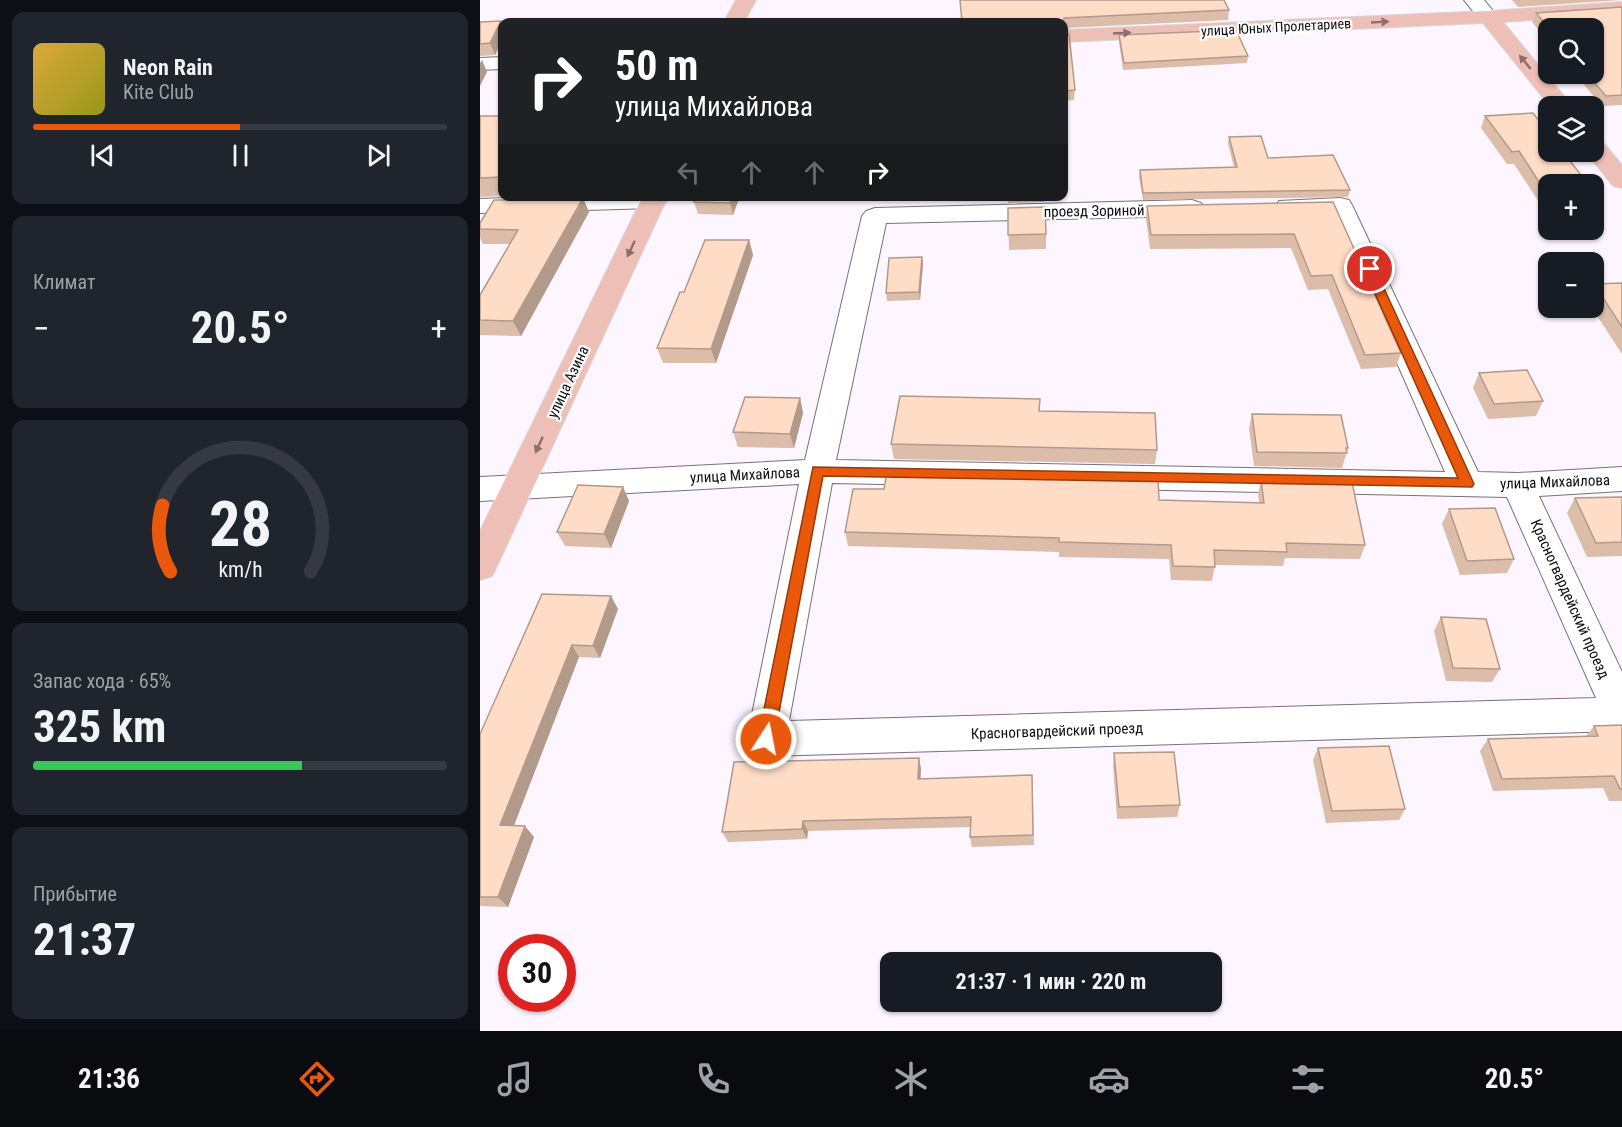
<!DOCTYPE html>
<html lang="ru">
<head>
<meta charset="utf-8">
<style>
	body { margin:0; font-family:"Roboto Condensed",sans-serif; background:#20242c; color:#f1f3f6; height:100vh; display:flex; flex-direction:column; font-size:22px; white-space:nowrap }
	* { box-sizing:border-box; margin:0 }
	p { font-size:20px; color:#9ea1a6 }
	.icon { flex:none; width:33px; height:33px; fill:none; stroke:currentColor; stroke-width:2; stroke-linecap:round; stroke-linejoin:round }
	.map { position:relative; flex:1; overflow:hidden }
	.sheet { display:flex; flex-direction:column; gap:12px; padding:12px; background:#0d0f14; width:480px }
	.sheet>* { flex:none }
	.banner { position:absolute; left:18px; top:18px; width:570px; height:183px; border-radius:12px; box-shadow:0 2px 4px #0004; background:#202124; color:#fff; overflow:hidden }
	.tools { position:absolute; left:1058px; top:18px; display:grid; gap:12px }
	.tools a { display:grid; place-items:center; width:66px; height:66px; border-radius:12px; background:#171b24; box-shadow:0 2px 4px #0004; font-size:30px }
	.speed { position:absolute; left:18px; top:934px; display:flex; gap:12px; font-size:30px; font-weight:700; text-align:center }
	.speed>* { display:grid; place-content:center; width:78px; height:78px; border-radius:50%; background:#171b24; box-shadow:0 2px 4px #0004; line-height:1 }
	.speed .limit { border:9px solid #d22; background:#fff; color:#111 }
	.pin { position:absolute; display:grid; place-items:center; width:51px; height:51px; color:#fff; margin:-26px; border:3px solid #fff; border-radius:50%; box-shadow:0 2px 6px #0007 }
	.me { position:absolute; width:66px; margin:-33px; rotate:11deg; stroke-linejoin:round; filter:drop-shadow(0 0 4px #0008) }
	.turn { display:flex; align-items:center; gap:21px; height:126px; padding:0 18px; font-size:27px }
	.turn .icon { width:78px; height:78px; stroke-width:2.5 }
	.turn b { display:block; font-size:42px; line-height:51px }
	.lanes { display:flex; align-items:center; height:57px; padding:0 18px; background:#0003; justify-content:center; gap:30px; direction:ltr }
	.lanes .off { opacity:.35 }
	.big { font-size:45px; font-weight:700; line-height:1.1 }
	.sheet .widget { flex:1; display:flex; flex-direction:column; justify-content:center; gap:9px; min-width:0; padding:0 21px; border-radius:12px; background:#20242c }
	.sheet .dial { align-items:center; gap:0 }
	.dial svg { height:156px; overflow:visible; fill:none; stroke:#363941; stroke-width:7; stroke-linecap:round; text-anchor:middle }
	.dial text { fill:#f1f3f6; stroke:none }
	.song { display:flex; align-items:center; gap:18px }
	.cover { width:72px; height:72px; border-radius:9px; background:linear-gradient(135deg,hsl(40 70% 55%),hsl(60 70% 35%)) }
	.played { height:6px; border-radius:3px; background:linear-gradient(90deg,#ea580c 50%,#363941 50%) }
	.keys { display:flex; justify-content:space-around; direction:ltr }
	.heat { display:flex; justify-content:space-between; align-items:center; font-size:33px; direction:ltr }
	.charge { height:9px; border-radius:4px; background:linear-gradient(90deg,#34c759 65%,#363941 0) }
	.trip { position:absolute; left:400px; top:952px; width:342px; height:60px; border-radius:12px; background:#171b24; box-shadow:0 2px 4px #0004; font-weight:700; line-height:60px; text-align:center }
	.tab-bar { display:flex; height:96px; justify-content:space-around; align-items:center; background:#090b0e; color:#9ea1a6 }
	.tab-bar .icon { width:42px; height:42px }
	.tab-bar .current { color:#ea580c }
	.tab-bar b { font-size:27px; color:#f1f3f6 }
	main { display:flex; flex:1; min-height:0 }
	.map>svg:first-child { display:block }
</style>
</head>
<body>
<main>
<section class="sheet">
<div class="widget">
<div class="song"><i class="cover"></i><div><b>Neon Rain</b><p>Kite Club</p></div></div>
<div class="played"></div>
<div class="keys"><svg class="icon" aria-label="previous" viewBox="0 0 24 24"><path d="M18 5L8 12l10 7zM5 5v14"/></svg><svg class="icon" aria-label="pause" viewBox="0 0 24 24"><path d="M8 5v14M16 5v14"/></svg><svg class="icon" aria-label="next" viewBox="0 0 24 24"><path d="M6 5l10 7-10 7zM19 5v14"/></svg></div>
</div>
<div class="widget"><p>Климат</p>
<div class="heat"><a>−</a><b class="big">20.5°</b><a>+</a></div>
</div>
<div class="widget dial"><svg viewBox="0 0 100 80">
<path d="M14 69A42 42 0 1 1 86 69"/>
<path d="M14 69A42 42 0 0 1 10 35" stroke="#ea580c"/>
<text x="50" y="56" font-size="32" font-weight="700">28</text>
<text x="50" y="72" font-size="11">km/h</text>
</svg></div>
<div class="widget"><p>Запас хода · 65%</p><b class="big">325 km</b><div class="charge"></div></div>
<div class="widget"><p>Прибытие</p><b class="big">21:37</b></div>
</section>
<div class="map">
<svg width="1142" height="1031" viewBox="0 0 1142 1031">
	<rect width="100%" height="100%" fill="#fdf5ff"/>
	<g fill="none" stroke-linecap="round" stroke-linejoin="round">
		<defs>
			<g id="minor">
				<path d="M 984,0 L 1004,0 L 1018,17 L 1015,21 L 1001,21 Z"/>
				<path d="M 22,57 L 22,69 L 0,70 L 0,58 Z"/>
				<path d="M 70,196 L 183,196 L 186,201 L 183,206 L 174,208 L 0,213 L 0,199 Z"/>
				<path d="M 860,198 L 869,200 L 872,205 L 998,472 L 1038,473 L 1142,467 L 1142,491 L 1059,496 L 1142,672 L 1142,731 L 286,756 L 272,751 L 267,739 L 319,484 L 0,501 L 0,477 L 325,460 L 382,216 L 386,211 L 395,208 L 712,200 L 721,203 L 725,208 L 721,213 L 712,216 L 406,223 L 356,460 L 965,472 L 851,213 L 808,213 L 799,211 L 796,206 L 799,201 ZM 352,483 L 1027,497 L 1116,698 L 309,721 Z"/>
			</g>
			<g id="major">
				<path d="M 256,0 L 276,0 L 264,22 L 244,22 Z"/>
				<path d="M 1142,2 L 1142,14 L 1023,22 L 1092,106 L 1070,106 L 1003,23 L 584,42 L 584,30 L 1008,11 Z"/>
				<path d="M 1113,138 L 1121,140 L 1142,165 L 1142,188 L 1133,186 L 1106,152 L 1113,152 Z"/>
				<path d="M 163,196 L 188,196 L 17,566 L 12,576 L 0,580 L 0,531 Z"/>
			</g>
		</defs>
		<use href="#minor" stroke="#7a717b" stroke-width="2"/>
		<use href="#major" stroke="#d9d8d9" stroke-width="2"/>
		<use href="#minor" fill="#fff" fill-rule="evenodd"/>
		<use href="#major" fill="#eebfb6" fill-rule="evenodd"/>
	</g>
	<g fill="#dbbdaa">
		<path d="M 1032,0 L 1142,0 L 1038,7 Z"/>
		<path d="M 1142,7 L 1142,105 L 1122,106 L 1095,74 L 1113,74 L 1113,28 L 1068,28 L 1068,41 L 1052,22 L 1056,13 Z"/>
		<path d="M 749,10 L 748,20 L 584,28 L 482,22 Z"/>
		<path d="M 21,21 L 22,24 L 22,40 L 15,55 L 0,56 L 0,22 Z"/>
		<path d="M 584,32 L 595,90 L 594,100 L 584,101 Z"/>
		<path d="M 639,35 L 768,56 L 767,63 L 643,70 L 639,42 Z"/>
		<path d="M 1053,113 L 1068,184 L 1068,216 L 1034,164 L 1027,164 L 1001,128 L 1005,116 Z"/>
		<path d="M 0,116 L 22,116 L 22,196 L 0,197 Z"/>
		<path d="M 749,137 L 788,158 L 870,190 L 868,197 L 663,200 L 659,177 L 660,170 L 754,167 L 748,144 Z"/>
		<path d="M 1113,191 L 1120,201 L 1115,214 L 1113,214 Z"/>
		<path d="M 217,196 L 260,196 L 253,215 L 218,214 L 214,202 Z"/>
		<path d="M 527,196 L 564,196 L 564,202 L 528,203 Z"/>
		<path d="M 103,198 L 109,212 L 41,336 L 0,335 L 0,295 L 30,244 L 3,244 L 0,238 L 0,223 Z"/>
		<path d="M 853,202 L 921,353 L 916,367 L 881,369 L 848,289 L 828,290 L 811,248 L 670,249 L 666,219 L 667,206 Z"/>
		<path d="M 528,208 L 566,234 L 566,249 L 529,250 Z"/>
		<path d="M 269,240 L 273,255 L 236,363 L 183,363 L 177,348 L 204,292 Z"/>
		<path d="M 442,257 L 443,264 L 440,300 L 407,301 L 406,293 Z"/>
		<path d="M 1142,283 L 1142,354 L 1112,308 L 1113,286 L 1114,284 Z"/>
		<path d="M 999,373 L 1063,401 L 1056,416 L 1008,419 L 993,388 Z"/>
		<path d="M 320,398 L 323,413 L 314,448 L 258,447 L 253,432 Z"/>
		<path d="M 560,399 L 560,411 L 677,450 L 675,464 L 414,459 L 411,444 Z"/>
		<path d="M 772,414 L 868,448 L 862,468 L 774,466 L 769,428 Z"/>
		<path d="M 781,480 L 885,545 L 880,559 L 805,558 L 803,566 L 735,565 L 732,581 L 691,580 L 689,559 L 579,557 L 579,552 L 368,546 L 365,532 L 679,500 L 779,503 L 778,494 Z"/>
		<path d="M 143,487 L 149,501 L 131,548 L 85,546 L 77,532 Z"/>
		<path d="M 1142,497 L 1142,556 L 1107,557 L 1087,513 L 1095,498 Z"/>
		<path d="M 969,509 L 1034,559 L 1027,573 L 980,575 L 962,524 Z"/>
		<path d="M 62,594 L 138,609 L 120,658 L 99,657 L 33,826 L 54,837 L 28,907 L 0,906 L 0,734 Z"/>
		<path d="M 961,617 L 1020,669 L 1012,682 L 966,681 L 954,631 Z"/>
		<path d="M 1142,725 L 1142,801 L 1129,801 L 1123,788 L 1013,791 L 1000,751 L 1008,739 L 1106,736 L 1114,726 Z"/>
		<path d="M 838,748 L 925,809 L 919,820 L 846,823 L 833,760 Z"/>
		<path d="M 634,753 L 700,805 L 697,817 L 637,819 L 633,766 Z"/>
		<path d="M 439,758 L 441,769 L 440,779 L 552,775 L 554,845 L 492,847 L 490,837 L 491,827 L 328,831 L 327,839 L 248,842 L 242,832 Z"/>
	</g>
	<g fill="#b29a8b">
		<path d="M 21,21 L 22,24 L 22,40 L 15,55 L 10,43 Z"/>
		<path d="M 2,60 L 7,72 L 0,86 L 0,63 Z"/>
		<path d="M 252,196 L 260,196 L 253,215 L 250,203 Z"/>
		<path d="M 103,198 L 109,212 L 41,336 L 33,321 Z"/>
		<path d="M 269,240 L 273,255 L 236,363 L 231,349 Z"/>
		<path d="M 442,257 L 443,264 L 440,300 L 439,292 Z"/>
		<path d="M 320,398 L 323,413 L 314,448 L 310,434 Z"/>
		<path d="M 143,487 L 149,501 L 131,548 L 124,534 Z"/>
		<path d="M 131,596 L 138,609 L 120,658 L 113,646 Z"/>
		<path d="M 92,645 L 99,657 L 30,836 L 20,825 Z"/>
		<path d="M 439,758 L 441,769 L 440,789 L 438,779 Z"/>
		<path d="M 323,821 L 328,831 L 327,839 L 322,829 Z"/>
		<path d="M 45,826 L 54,837 L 28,907 L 18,897 Z"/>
	</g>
	<g fill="#ffdcc6" stroke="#b29a8b" stroke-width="1.5">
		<path d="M 480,0 L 744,0 L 749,10 L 584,18 L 583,22 L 482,22 Z"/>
		<path d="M 1142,7 L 1142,95 L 1126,96 L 1107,74 L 1113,74 L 1113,28 L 1069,28 L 1056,13 Z"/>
		<path d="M 21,21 L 10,43 L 0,44 L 0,22 Z"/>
		<path d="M 756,30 L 768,56 L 644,63 L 639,35 Z"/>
		<path d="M 584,32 L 589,34 L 595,90 L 584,91 Z"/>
		<path d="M 1053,113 L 1068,132 L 1068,152 L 1083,152 L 1108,184 L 1068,184 L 1068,196 L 1039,151 L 1032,152 L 1005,116 Z"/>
		<path d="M 0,116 L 22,116 L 22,177 L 0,178 Z"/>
		<path d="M 781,136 L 788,158 L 853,155 L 870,190 L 663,193 L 660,170 L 757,167 L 749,137 Z"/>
		<path d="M 1113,191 L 1120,201 L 1113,202 Z"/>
		<path d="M 217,196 L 252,196 L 250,203 L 214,202 Z"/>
		<path d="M 103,198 L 33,321 L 0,320 L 0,295 L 38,230 L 0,229 L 0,223 L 14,200 Z"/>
		<path d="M 853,202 L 921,353 L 885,355 L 852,275 L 831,276 L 814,234 L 671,235 L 667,206 Z"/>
		<path d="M 565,207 L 566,234 L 528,235 L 528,208 Z"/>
		<path d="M 225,240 L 269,240 L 231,349 L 177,348 L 200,292 L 204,292 Z"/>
		<path d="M 442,257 L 439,292 L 406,293 L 409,258 Z"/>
		<path d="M 1142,283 L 1142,327 L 1114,284 Z"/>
		<path d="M 1047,370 L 1063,401 L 1014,404 L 999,373 Z"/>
		<path d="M 420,396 L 560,399 L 559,411 L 675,413 L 677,450 L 411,444 Z"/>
		<path d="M 265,397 L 320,398 L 310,434 L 253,432 Z"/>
		<path d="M 772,414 L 861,415 L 868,448 L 866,448 L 867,453 L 777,452 Z"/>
		<path d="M 407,472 L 678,478 L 679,500 L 784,503 L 781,480 L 872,482 L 885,545 L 806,543 L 807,552 L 734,550 L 735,567 L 693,566 L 691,545 L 579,542 L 579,538 L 365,532 L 373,489 L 404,489 Z"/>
		<path d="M 98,485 L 143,487 L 124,534 L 77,532 Z"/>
		<path d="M 1142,497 L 1142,542 L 1116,543 L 1095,498 Z"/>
		<path d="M 1015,508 L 1034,559 L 987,561 L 969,509 Z"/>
		<path d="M 62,594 L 131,596 L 113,646 L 92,645 L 20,825 L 45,826 L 18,897 L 0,897 L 0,734 Z"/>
		<path d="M 961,617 L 1006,619 L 1020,669 L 973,668 Z"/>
		<path d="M 1142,725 L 1142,789 L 1140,789 L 1134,776 L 1022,779 L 1008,739 L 1118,736 L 1114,726 Z"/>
		<path d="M 909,746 L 925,809 L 852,811 L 838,748 Z"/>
		<path d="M 694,752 L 700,805 L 639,807 L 634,753 Z"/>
		<path d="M 439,758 L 438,779 L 552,775 L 553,835 L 490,837 L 491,817 L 323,821 L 322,829 L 242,832 L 254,762 Z"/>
	</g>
	<defs><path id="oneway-solid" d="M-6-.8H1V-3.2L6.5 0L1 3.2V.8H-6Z" transform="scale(1.5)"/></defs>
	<g fill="#8b6f6c">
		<use href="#oneway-solid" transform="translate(900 22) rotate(-3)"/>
		<use href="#oneway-solid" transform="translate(642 33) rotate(-3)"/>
		<use href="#oneway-solid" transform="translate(1045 62) rotate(-129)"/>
		<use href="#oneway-solid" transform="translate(151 249) rotate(115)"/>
		<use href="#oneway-solid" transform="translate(59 445) rotate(115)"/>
	</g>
	<path fill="#ea580c" stroke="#983908" stroke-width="1.5" d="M 890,266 L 895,269 L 994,484 L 992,487 L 343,476 L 294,739 L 292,744 L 286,747 L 280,744 L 278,739 L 333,467 L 978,478 L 884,269 Z"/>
	<g text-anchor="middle" stroke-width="4.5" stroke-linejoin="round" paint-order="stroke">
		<g font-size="14" fill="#110d11" stroke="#fff">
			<text transform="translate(796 27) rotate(-3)" y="5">улица Юных Пролетариев</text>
		</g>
		<g font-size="15" fill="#110d11" stroke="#fff">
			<text transform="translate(614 211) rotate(-1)" y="5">проезд Зориной</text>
			<text transform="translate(88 382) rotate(-65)" y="5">улица Азина</text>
			<text transform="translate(265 475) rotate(-3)" y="5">улица Михайлова</text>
			<text transform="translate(1075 482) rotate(-2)" y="5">улица Михайлова</text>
			<text transform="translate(1090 599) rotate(66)" y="5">Красногвардейский проезд</text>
			<text transform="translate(577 731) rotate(-2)" y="5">Красногвардейский проезд</text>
		</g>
	</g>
</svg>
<div class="tools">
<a><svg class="icon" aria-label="search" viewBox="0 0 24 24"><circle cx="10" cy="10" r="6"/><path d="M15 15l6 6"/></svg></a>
<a><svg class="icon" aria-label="layers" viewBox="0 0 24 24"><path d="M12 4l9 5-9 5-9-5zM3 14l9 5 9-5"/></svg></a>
<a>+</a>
<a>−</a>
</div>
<div class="speed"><div class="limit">30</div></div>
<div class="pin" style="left:890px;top:269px;background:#d93025"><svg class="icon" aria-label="arrive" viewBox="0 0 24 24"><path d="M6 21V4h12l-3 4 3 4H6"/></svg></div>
<svg class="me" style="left:286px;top:739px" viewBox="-20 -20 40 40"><circle r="17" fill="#ea580c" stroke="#fff" stroke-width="3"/><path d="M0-11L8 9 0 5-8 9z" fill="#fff"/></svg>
<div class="trip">21:37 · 1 мин · 220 m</div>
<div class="banner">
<div class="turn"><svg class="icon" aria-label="right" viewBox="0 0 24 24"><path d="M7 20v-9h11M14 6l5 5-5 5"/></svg><div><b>50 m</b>улица Михайлова</div></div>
<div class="lanes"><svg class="icon off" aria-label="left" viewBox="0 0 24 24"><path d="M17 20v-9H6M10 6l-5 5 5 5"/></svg><svg class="icon off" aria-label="ahead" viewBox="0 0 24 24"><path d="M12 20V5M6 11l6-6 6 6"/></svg><svg class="icon off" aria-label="ahead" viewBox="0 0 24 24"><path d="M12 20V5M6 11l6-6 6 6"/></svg><svg class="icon" aria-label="right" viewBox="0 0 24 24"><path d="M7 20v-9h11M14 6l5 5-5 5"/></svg></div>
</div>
</div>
</main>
<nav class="tab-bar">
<b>21:36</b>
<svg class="icon current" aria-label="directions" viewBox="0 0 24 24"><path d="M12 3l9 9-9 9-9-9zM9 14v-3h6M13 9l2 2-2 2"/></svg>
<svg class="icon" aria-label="music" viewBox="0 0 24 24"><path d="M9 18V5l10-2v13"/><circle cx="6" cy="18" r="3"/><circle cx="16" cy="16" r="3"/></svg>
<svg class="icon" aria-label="phone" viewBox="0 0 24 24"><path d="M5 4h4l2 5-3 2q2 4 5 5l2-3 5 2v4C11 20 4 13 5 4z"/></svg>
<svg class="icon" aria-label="climate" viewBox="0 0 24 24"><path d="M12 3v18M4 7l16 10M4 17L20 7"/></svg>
<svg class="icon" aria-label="car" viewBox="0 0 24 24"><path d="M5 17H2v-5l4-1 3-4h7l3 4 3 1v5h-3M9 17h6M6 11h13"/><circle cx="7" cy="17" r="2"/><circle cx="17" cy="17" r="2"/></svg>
<svg class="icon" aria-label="filters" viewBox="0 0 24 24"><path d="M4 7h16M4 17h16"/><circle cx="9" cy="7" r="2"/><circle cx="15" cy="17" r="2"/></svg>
<b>20.5°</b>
</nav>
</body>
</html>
